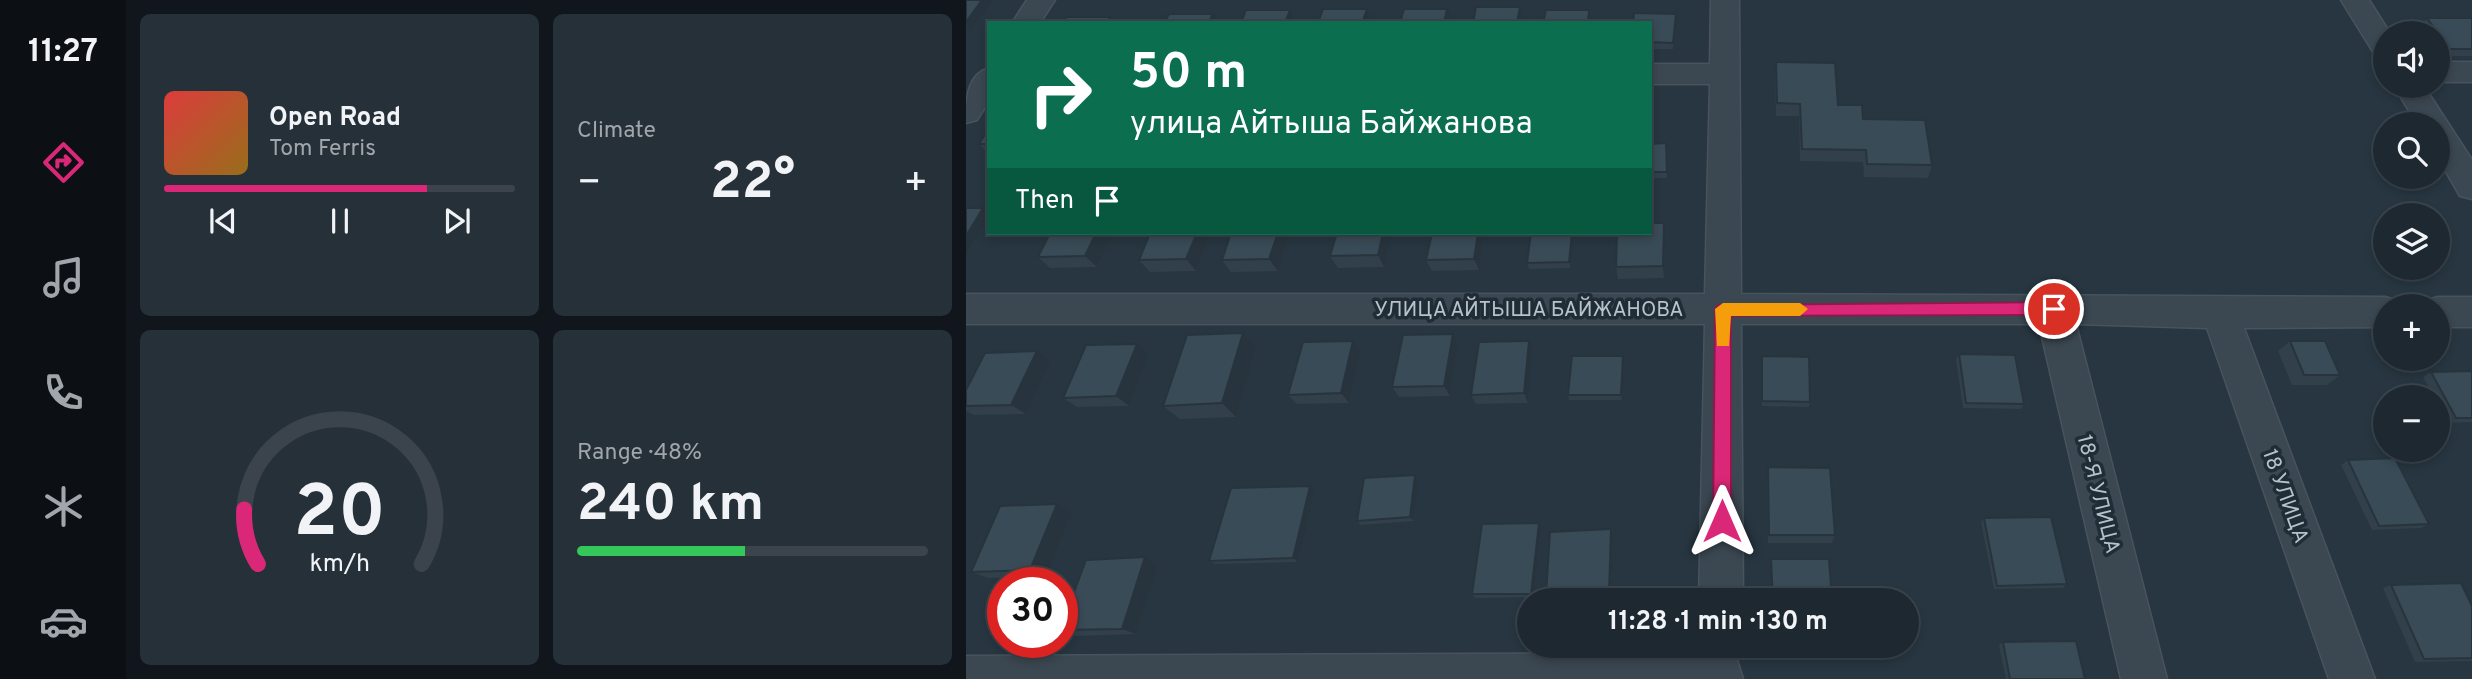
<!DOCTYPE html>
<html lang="en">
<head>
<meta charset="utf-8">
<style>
	body { margin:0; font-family:Overpass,sans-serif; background:#253039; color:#f1f3f6; height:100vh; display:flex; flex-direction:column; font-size:26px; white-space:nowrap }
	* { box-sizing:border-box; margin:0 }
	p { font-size:23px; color:#a0a6ab }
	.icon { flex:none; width:38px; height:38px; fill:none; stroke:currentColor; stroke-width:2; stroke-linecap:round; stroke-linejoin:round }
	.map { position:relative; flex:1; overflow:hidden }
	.sheet { display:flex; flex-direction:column; gap:14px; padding:14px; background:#10161b; width:840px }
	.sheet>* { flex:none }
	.guide { position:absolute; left:21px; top:21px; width:665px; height:214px; border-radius:0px; box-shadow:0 4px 10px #0003,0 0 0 2px #3b444d; background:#0b6e4f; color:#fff; overflow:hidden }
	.fabs { position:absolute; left:1407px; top:21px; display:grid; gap:14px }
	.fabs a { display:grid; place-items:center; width:77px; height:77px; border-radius:50%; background:#1d2831; box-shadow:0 4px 10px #0003,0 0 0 2px #3b444d; font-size:35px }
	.speed { position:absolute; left:21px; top:567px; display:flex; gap:14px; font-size:35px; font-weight:700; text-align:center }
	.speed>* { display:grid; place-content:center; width:91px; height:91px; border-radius:50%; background:#1d2831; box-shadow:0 4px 10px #0003,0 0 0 2px #3b444d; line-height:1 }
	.speed .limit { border:10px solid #d22; background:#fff; color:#111 }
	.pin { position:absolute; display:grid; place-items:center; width:60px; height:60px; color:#fff; margin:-30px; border:4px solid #fff; border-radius:50%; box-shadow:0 2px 7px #0007 }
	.me { position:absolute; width:77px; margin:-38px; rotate:0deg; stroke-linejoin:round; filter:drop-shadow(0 0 5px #0008) }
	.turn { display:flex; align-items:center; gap:24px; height:147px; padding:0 28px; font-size:32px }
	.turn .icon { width:91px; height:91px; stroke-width:2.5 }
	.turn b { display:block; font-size:49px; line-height:60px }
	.then { display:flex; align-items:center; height:66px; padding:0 28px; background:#0003; gap:14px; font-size:26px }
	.big { font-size:52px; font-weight:700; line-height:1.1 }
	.sheet .tile { flex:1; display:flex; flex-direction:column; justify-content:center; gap:10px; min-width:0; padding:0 24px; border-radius:10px; background:#253039 }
	.sheet .dial { align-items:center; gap:0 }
	.dial svg { height:182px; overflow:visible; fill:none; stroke:#3b444d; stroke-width:7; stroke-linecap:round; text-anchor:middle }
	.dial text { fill:#f1f3f6; stroke:none }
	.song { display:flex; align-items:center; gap:21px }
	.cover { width:84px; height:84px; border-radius:10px; background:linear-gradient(135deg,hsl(0 70% 55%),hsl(40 70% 35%)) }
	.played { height:7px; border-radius:4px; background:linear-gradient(90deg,#db2777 75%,#3b444d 75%) }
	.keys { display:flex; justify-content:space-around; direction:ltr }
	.heat { display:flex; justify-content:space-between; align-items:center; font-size:38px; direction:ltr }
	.charge { height:10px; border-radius:5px; background:linear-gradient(90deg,#34c759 48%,#3b444d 0) }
	.sheet .tiles { flex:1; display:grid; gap:14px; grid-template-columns:repeat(2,1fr) }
	.trip { position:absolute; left:551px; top:588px; width:402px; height:70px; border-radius:35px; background:#1d2831; box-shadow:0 4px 10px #0003,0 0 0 2px #3b444d; font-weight:700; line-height:70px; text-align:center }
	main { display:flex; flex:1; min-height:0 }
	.menu { display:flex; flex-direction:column; width:126px; justify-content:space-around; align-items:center; background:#0c1014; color:#a0a6ab }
	.menu .icon { width:49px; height:49px }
	.menu .active { color:#db2777 }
	.menu b { font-size:32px; color:#f1f3f6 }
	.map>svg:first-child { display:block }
</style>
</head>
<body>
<main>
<nav class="menu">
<b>11:27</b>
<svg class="icon active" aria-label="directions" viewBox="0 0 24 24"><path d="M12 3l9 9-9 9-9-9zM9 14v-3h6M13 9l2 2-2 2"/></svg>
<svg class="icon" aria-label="music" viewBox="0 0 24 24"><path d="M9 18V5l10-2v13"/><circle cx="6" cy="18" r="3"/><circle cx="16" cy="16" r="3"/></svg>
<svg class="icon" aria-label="phone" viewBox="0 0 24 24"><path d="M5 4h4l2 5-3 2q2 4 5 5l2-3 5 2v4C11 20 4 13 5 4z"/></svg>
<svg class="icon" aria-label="climate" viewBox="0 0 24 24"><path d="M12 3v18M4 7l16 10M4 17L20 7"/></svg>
<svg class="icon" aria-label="car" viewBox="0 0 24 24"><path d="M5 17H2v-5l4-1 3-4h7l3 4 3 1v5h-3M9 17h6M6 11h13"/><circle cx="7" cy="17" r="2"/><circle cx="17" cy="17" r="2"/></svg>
</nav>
<section class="sheet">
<div class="tiles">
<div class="tile">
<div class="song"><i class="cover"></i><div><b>Open Road</b><p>Tom Ferris</p></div></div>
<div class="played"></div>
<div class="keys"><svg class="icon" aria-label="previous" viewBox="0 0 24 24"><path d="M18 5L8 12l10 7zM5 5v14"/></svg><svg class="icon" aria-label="pause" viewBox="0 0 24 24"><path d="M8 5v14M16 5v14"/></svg><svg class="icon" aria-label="next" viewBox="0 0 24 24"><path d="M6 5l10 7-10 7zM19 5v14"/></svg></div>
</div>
<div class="tile"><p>Climate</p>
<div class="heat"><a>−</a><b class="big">22°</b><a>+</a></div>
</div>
<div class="tile dial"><svg viewBox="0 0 100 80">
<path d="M14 69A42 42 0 1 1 86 69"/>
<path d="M14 69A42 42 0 0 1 8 45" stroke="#db2777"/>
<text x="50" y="56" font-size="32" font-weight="700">20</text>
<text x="50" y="72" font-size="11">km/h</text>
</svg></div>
<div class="tile"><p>Range · 48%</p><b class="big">240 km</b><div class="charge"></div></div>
</div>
</section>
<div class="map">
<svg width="1506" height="679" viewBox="0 0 1506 679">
	<rect width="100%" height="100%" fill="#273641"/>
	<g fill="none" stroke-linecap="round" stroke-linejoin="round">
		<defs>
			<g id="minor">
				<path d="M 61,0 L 89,0 L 74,23 L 46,23 Z"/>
				<path d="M 745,0 L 773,0 L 775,294 L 1419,297 L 1432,301 L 1434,306 L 1419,306 L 1419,327 L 1278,328 L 1409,679 L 1363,679 L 1241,328 L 1110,324 L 1201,679 L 1155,679 L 1073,324 L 775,324 L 777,600 L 733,600 L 739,324 L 0,324 L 0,294 L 739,294 L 744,84 L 684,84 L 684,64 L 744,64 Z"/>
				<path d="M 1375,0 L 1403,0 L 1424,33 L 1419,33 L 1419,57 L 1409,55 Z"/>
				<rect x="1472" y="62" width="34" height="20"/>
				<path d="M 23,68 L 23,101 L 11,120 L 0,123 C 0,101 0,75 23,68 Z"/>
				<path d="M 1428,86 L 1458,86 L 1506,160 L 1506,199 L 1494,196 L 1472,158 L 1472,124 L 1451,124 Z"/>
				<path d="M 1472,297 L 1506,297 L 1506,327 L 1472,327 L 1472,306 L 1457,306 L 1459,301 Z"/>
				<path d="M 755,653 L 771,660 L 777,679 L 0,679 L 0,656 Z"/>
			</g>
		</defs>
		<use href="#minor" stroke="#48535d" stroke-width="3"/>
		<use href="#minor" fill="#3b4751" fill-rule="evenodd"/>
	</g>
	<g fill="#31404b">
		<path d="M 1461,18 L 1506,18 L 1506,56 L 1477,56 L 1472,48 L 1472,33 L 1462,33 L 1456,25 Z"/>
		<path d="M 710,21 L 707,49 L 684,49 L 684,23 Z"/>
		<path d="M 810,62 L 872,105 L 897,119 L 966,165 L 962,178 L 898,177 L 897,162 L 834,161 L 833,116 L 810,116 L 809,75 Z"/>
		<path d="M 23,128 L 23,150 L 19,150 L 13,144 Z"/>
		<path d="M 700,143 L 701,178 L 684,178 L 684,144 Z"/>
		<path d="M 147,233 L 131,267 L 84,268 L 72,257 Z"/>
		<path d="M 184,233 L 245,233 L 230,271 L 184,272 L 173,260 Z"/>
		<path d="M 323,233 L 312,271 L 265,272 L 256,260 Z"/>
		<path d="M 371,233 L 426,233 L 418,267 L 372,268 L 364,256 Z"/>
		<path d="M 518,233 L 513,270 L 466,271 L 460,260 Z"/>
		<path d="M 608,233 L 605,268 L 563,269 L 561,263 Z"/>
		<path d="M 699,235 L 698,278 L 652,279 L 650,267 Z"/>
		<path d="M 277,333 L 290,348 L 270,417 L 214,419 L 197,406 Z"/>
		<path d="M 1324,341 L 1374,375 L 1361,385 L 1326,385 L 1312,351 Z"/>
		<path d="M 492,344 L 484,396 L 433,397 L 426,387 Z"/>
		<path d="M 395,351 L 383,403 L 331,404 L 322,395 Z"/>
		<path d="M 567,352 L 562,403 L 510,404 L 505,395 Z"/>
		<path d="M 183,354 L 163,406 L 111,407 L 97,398 Z"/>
		<path d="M 993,354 L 1058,404 L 1055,409 L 997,408 L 990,359 Z"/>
		<path d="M 657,356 L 658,362 L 656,400 L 603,400 L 602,395 Z"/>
		<path d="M 796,361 L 844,402 L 843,407 L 796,406 Z"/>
		<path d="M 84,362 L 60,414 L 8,415 L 0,411 L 0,390 Z"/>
		<path d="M 1506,371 L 1506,422 L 1482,423 L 1472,404 L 1472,397 L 1468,397 L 1457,377 L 1465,372 Z"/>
		<path d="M 1382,460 L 1463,524 L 1455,528 L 1406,530 L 1375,465 Z"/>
		<path d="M 802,467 L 869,535 L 866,543 L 802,543 L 801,476 Z"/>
		<path d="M 449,475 L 453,479 L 448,521 L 395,525 L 391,521 Z"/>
		<path d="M 349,490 L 332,562 L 249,564 L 243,561 Z"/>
		<path d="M 106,512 L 80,577 L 22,578 L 5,572 Z"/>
		<path d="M 1018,518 L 1101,584 L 1097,588 L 1028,589 L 1015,522 Z"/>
		<path d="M 575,527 L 568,597 L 509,598 L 506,594 Z"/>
		<path d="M 645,529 L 647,537 L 645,600 L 582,600 L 580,596 Z"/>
		<path d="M 179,557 L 192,565 L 170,634 L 110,636 L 96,631 L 96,624 Z"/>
		<path d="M 1425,585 L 1506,606 L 1506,661 L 1449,662 L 1417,588 Z"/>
		<path d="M 1037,642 L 1119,679 L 1040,679 L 1033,645 Z"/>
	</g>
	<g fill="#28343d">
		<path d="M 16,0 L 27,0 L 5,30 L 0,25 L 0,22 Z"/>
		<path d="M 554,7 L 556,13 L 554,23 L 551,23 Z"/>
		<path d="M 401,9 L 403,15 L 401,23 L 396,23 Z"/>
		<path d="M 481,9 L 484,16 L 482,23 L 478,23 Z"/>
		<path d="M 324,10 L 327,17 L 325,23 L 319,23 Z"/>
		<path d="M 247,14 L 251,20 L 249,23 L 242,23 Z"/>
		<path d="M 710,14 L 710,21 L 707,49 L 707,43 Z"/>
		<path d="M 144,17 L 148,23 L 141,23 Z"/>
		<path d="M 17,208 L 23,213 L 23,216 L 0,254 L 0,236 Z"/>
		<path d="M 698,223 L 699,235 L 698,278 L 697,266 Z"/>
		<path d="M 130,233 L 147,233 L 131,267 L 119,256 Z"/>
		<path d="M 231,233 L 245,233 L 230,271 L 220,259 Z"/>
		<path d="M 312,233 L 323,233 L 312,271 L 303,259 Z"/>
		<path d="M 417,233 L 426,233 L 418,267 L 412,255 Z"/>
		<path d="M 512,233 L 518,233 L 513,270 L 508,259 Z"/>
		<path d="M 606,233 L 608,233 L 605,268 L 603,262 Z"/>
		<path d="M 277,333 L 290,348 L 270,417 L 256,403 Z"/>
		<path d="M 487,334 L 492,344 L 484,396 L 478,386 Z"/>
		<path d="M 387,341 L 395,351 L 383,403 L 375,393 Z"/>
		<path d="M 563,341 L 567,352 L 562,403 L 558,393 Z"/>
		<path d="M 171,344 L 183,354 L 163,406 L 150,396 Z"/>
		<path d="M 71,351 L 84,362 L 60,414 L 45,405 Z"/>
		<path d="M 657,356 L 658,362 L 656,400 L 655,395 Z"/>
		<path d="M 449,475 L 453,479 L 448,521 L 444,517 Z"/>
		<path d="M 344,486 L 349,490 L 332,562 L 327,558 Z"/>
		<path d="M 91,504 L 106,512 L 80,577 L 64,570 Z"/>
		<path d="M 573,523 L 575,527 L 568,597 L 565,594 Z"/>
		<path d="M 645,529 L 647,537 L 645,600 L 643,593 Z"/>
		<path d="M 179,557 L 192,565 L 170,634 L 156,629 Z"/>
	</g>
	<g fill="#394b57" stroke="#28343d" stroke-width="2">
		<path d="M 0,0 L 16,0 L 0,22 Z"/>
		<path d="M 510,7 L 554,7 L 551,23 L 507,23 Z"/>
		<path d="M 357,9 L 401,9 L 396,23 L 352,23 Z"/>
		<path d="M 438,9 L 481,9 L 478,23 L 434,23 Z"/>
		<path d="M 280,10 L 324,10 L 319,23 L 275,23 Z"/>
		<path d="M 580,10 L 623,10 L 622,23 L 577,23 Z"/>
		<path d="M 668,13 L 710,14 L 707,43 L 684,42 L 684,23 L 667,23 Z"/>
		<path d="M 203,14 L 247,14 L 242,23 L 198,23 Z"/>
		<path d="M 101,17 L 144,17 L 141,23 L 97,23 Z"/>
		<path d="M 1461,18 L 1506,18 L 1506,49 L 1483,49 Z"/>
		<path d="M 810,62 L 869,63 L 872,105 L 896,105 L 897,119 L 959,120 L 966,165 L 901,164 L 900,150 L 836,149 L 834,104 L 811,103 Z"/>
		<path d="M 23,128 L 23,144 L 13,144 Z"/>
		<path d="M 700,143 L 701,172 L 684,172 L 684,144 Z"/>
		<path d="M 0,208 L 17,208 L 0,236 Z"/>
		<path d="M 684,223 L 698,223 L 697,266 L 650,267 L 651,233 L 684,233 Z"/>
		<path d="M 84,233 L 130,233 L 119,256 L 72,257 Z"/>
		<path d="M 184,233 L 231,233 L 220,259 L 173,260 Z"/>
		<path d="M 265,233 L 312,233 L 303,259 L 256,260 Z"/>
		<path d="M 371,233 L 417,233 L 412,255 L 364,256 Z"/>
		<path d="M 466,233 L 512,233 L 508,259 L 460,260 Z"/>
		<path d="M 565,233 L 606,233 L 603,262 L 561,263 Z"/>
		<path d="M 277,333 L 256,403 L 197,406 L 221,335 Z"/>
		<path d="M 487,334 L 478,386 L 426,387 L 437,335 Z"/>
		<path d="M 387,341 L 375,393 L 322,395 L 337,342 Z"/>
		<path d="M 563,341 L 558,393 L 505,395 L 513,342 Z"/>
		<path d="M 1324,341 L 1359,341 L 1374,375 L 1338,375 Z"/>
		<path d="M 171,344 L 150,396 L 97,398 L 120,345 Z"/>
		<path d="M 71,351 L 45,405 L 0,406 L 0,390 L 19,353 Z"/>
		<path d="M 993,354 L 1049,355 L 1058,404 L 1000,403 Z"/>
		<path d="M 606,356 L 657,356 L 655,395 L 602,395 Z"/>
		<path d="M 796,356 L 843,357 L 844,402 L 796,401 Z"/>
		<path d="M 1506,371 L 1506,418 L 1490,418 L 1465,372 Z"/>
		<path d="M 1429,458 L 1463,524 L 1413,526 L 1382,460 Z"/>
		<path d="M 802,467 L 864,468 L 869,535 L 803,535 Z"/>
		<path d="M 449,475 L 444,517 L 391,521 L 398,478 Z"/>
		<path d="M 344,486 L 327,558 L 243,561 L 265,488 Z"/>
		<path d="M 91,504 L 64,570 L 5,572 L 34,506 Z"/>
		<path d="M 1085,517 L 1101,584 L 1031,586 L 1018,518 Z"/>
		<path d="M 573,523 L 565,594 L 506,594 L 516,524 Z"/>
		<path d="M 645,529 L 643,593 L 580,596 L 584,532 Z"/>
		<path d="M 179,557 L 156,629 L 96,630 L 96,624 L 120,560 Z"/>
		<path d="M 805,559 L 863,559 L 866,600 L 807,600 Z"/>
		<path d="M 1495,583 L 1506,606 L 1506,658 L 1458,659 L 1425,585 Z"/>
		<path d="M 1110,641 L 1119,679 L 1044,679 L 1037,642 Z"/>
	</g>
	<path fill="#db2777" stroke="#8e194d" stroke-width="2" d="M 1088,302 L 1096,309 L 1088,315 L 765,316 L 765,521 L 762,527 L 756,530 L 749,527 L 747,521 L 749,309 L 752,305 Z"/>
	<path fill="#f59e0b" d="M 757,303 L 834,303 L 842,309 L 834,316 L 765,316 L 763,346 L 751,346 L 749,309 Z"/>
	<g text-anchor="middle" stroke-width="7" stroke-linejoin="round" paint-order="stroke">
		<g font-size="21" fill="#b8c2cb" stroke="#202c36">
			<text x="563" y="316">УЛИЦА АЙТЫША БАЙЖАНОВА</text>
			<text transform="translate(1133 494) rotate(76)" y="7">18-Я УЛИЦА</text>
			<text transform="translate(1320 496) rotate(70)" y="7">18 УЛИЦА</text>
		</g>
	</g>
</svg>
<div class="fabs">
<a><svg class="icon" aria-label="sound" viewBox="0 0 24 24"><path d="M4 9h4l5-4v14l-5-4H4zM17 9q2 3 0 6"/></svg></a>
<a><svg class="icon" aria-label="search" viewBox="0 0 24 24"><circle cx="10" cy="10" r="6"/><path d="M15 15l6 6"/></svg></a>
<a><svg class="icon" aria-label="layers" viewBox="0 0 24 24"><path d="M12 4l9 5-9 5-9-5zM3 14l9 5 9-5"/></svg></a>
<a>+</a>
<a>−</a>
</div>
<div class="speed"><div class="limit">30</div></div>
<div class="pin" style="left:1088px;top:309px;background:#d93025"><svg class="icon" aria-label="arrive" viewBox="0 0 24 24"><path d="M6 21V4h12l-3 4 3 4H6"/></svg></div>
<svg class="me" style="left:756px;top:521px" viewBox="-20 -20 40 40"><path d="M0-17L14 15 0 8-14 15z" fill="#db2777" stroke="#fff" stroke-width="4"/></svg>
<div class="trip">11:28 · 1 min · 130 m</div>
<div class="guide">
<div class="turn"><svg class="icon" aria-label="right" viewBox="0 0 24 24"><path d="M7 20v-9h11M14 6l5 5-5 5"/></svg><div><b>50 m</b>улица Айтыша Байжанова</div></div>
<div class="then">Then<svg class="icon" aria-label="arrive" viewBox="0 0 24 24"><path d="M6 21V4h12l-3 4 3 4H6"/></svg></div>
</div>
</div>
</main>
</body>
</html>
